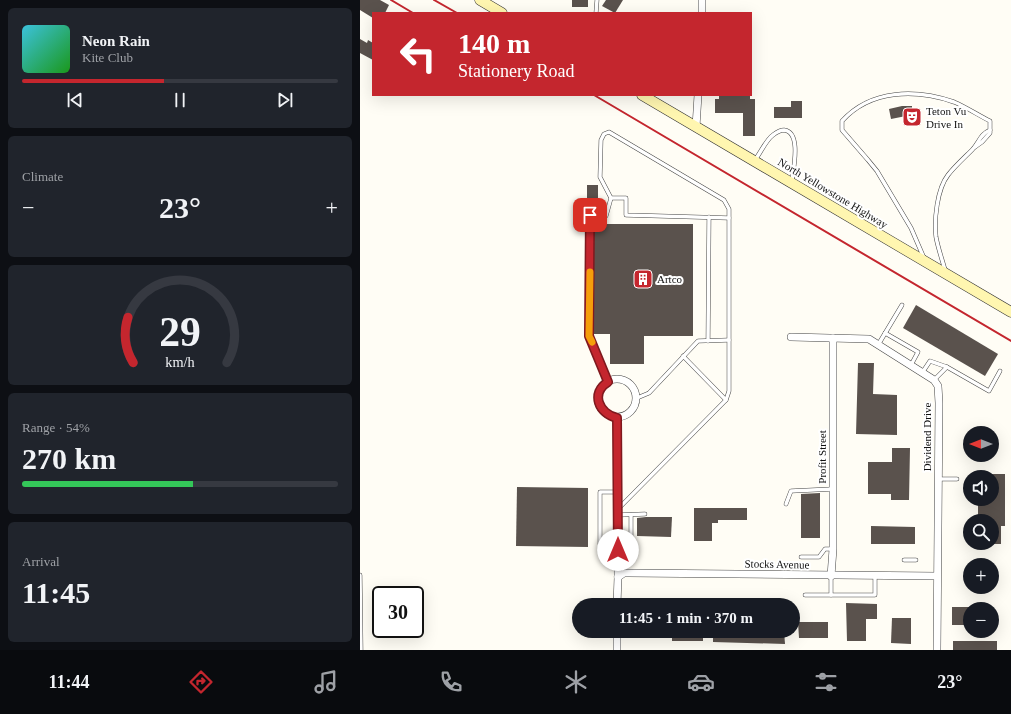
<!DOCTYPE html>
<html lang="en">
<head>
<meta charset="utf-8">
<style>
	body { margin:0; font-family:"Times New Roman",serif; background:#20242c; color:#f1f3f6; height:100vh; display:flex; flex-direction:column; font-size:15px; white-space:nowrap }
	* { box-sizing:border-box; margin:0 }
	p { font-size:13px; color:#9ea1a6 }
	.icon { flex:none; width:22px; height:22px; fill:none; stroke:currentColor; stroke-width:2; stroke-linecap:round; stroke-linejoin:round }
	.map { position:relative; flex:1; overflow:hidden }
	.details { display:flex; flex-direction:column; gap:8px; padding:8px; background:#0d0f14; width:360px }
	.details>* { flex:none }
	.banner { position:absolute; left:12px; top:12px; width:380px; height:84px; border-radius:0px; box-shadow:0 4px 16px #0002; background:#c4262e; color:#fff; overflow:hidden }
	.needle { width:26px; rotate:270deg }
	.buttons { position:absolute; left:603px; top:426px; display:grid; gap:8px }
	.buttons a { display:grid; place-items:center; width:36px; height:36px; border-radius:50%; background:#171b24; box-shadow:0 4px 16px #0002; font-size:20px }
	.speed { position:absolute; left:12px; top:586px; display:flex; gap:8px; font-size:20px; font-weight:700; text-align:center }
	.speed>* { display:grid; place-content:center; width:52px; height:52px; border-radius:50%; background:#171b24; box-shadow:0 4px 16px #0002; line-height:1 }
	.speed .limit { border:2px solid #111; border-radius:6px; background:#fff; color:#111 }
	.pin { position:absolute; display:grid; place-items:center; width:34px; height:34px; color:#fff; margin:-17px; border-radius:8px; box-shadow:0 2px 6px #0006 }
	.me { position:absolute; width:44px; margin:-22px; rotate:0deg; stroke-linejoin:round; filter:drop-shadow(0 0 3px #0008) }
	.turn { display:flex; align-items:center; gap:14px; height:84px; padding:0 20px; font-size:18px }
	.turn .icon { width:52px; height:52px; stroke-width:2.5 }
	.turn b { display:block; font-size:28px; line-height:34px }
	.big { font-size:30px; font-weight:700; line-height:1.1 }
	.details .card { flex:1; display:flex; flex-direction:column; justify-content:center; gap:6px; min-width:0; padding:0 14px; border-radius:6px; background:#20242c }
	.details .dial { align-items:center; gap:0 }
	.dial svg { height:104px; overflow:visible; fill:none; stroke:#363941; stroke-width:7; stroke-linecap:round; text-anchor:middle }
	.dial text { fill:#f1f3f6; stroke:none }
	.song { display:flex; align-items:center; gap:12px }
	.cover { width:48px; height:48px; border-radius:6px; background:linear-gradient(135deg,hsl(190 70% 55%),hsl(120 70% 35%)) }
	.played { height:4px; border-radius:2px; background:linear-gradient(90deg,#c4262e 45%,#363941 45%) }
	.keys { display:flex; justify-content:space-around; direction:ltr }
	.heat { display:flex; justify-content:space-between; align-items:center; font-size:22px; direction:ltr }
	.charge { height:6px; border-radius:3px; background:linear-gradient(90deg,#34c759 54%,#363941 0) }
	.trip { position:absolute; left:212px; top:598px; width:228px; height:40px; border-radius:20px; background:#171b24; box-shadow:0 4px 16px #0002; font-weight:700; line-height:40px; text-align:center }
	.menu { display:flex; height:64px; justify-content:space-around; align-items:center; background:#090b0e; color:#9ea1a6 }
	.menu .icon { width:28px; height:28px }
	.menu .selected { color:#c4262e }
	.menu b { font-size:18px; color:#f1f3f6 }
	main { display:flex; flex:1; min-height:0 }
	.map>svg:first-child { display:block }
</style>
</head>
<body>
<main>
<section class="details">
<div class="card">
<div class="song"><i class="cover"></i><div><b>Neon Rain</b><p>Kite Club</p></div></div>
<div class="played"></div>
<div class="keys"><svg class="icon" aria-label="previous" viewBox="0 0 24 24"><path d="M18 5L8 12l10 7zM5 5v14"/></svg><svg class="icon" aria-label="pause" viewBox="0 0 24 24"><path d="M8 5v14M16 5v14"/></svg><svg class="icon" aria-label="next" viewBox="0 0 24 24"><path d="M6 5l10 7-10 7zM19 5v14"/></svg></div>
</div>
<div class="card"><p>Climate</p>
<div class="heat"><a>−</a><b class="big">23°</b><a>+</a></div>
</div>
<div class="card dial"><svg viewBox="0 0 100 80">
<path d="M14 69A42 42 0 1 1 86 69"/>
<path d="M14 69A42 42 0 0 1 10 34" stroke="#c4262e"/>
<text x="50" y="56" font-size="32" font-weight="700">29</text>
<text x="50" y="72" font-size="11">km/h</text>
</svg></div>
<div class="card"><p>Range · 54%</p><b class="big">270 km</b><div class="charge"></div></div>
<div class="card"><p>Arrival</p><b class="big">11:45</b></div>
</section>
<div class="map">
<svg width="651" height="650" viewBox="0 0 651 650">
	<rect width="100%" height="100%" fill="#fffdf5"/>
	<g fill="#5a524d">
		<path d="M 0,0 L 20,0 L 29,5 L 25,13 L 13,13 L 13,18 L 0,10 Z"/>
		<rect x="212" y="0" width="16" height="7"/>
		<path d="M 246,0 L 263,0 L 255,13 L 242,6 Z"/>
		<path d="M 0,39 L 7,43 L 8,40 L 13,43 L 13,60 L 0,53 Z"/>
		<path d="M 359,95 L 390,95 L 390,99 L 395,99 L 395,136 L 383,136 L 383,113 L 355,113 L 355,99 L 359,99 Z"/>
		<path d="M 431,101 L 442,101 L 442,118 L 414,118 L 414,107 L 431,107 Z"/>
		<path d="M 542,106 L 552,106 L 552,113 L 546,113 L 546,116 L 531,119 L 529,109 Z"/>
		<rect x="227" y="185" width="11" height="13"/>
		<path d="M 233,224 L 333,224 L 333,336 L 284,336 L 284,364 L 250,364 L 250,334 L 233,334 Z"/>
		<path d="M 556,305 L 638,354 L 625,376 L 543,328 Z"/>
		<path d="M 498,363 L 514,363 L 513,394 L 537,395 L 537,435 L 496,434 Z"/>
		<path d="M 532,448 L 550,448 L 549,500 L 531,500 L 531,494 L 508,494 L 508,462 L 532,462 Z"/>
		<path d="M 632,474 L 645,474 L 645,526 L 641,526 L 641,544 L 632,544 L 632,521 L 618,521 L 618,499 L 632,499 Z"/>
		<path d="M 157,487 L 228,488 L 228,547 L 156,546 Z"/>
		<path d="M 460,493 L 460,538 L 441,538 L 441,494 Z"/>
		<path d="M 334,508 L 387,508 L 387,520 L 358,520 L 358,523 L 352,523 L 352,541 L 334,541 Z"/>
		<path d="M 286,517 L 312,517 L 311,537 L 277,536 L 277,518 Z"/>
		<path d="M 511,526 L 555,527 L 555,544 L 511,544 Z"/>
		<path d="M 486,603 L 517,604 L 517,619 L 506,619 L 506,641 L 487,641 Z"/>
		<rect x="592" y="607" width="18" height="18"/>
		<path d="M 532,618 L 551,618 L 551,644 L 531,643 Z"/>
		<path d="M 438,622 L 468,622 L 468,638 L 439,638 Z"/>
		<rect x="312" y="631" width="31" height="10"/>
		<path d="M 353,631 L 424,631 L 425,644 L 353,642 Z"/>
		<rect x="593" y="641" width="44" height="9"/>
	</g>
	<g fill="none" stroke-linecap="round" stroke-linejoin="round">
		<defs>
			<g id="service">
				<path d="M 236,13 L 237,0"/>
				<path d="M 395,160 C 401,152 406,140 413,135 C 417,132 420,130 424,130 C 442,132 433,170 432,181"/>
				<path d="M 251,198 L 266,198 L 266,215 L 369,218"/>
				<path d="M 564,258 L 551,228 L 517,171 L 508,160 L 482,130 L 482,121 C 511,89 556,89 594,102 C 606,107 618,115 630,121 L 630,133 L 622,142 L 615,147"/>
				<path d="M 585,270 C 582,259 578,248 576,237 C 574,220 577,189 588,175 C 595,166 604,158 612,150 C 619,143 620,134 630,130"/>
				<path d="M 525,333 L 558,352 L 551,365"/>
				<path d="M 348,341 L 349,217"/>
				<path d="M 518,345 L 542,305"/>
				<path d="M 323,356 L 366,400"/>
				<path d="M 562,373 L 570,361 L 587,367 L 629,391 L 640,371"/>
				<path d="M 574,380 L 587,367"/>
				<path d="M 248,382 L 229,336 L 230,215 L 246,216 L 251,198 L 240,177 L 241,140 L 244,134 L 249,132 L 364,200 L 369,209 L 369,391 L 366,400 L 259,508"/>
				<path d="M 277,398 L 289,393 L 338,341 L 369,340"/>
				<path d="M 578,479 L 597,479"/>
				<path d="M 258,492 L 240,492 L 240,544 L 258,544"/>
				<path d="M 426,504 L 431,491 L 473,489"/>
				<path d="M 258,515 L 285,514"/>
				<path d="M 271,515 L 271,550"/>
				<path d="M 441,557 L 459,557 L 465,549 L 473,549"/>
				<path d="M 544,560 L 556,560"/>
				<path d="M 0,575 L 1,650"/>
				<path d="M 471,576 L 471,595"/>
				<path d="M 445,595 L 515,595 L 515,577"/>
			</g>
			<g id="minor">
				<path d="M 342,13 L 342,0"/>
				<path d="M 336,127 L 338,95"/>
				<path d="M 431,337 L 509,339 L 574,380 L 578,386 L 579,403 L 577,650"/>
				<circle cx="257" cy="398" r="19"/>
				<path d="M 257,418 L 258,577 L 257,605"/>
				<path d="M 471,576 L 473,549 L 473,338"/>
				<path d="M 258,577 L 264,573 L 269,573 L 577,576"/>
				<path d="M 257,631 L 257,650"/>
			</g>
			<g id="secondary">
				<path d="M 120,0 L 142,13"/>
				<path d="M 282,95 L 651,312"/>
			</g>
		</defs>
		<use href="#service" stroke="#444" stroke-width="4.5"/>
		<use href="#minor" stroke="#444" stroke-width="8"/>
		<use href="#secondary" stroke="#333" stroke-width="11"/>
		<use href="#service" stroke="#fff" stroke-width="3.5"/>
		<use href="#minor" stroke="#fff" stroke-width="7"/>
		<use href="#secondary" stroke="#fff6b0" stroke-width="10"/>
		<g stroke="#c4262e" stroke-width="2">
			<path d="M 31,0 L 53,13"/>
			<path d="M 74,0 L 97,13"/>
			<path d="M 234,95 L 651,341"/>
		</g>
	</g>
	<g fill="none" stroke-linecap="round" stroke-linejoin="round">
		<defs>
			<path id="route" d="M 230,215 L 229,336 L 248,382 C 230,393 239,414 257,418 L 258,550"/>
		</defs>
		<use href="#route" stroke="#7f191e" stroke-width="10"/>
		<use href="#route" stroke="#c4262e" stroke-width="7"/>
		<path stroke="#f59e0b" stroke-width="7" d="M 230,272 L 229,336 L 232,342"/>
	</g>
	<defs>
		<symbol id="theatre-square" viewBox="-11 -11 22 22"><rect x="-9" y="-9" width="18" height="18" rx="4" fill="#c4262e" stroke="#fff"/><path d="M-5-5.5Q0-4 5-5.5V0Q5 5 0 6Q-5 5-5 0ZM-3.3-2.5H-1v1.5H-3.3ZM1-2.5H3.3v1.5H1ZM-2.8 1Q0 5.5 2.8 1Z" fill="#fff"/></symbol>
		<symbol id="building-square" viewBox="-11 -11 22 22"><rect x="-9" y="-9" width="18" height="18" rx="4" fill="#c4262e" stroke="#fff"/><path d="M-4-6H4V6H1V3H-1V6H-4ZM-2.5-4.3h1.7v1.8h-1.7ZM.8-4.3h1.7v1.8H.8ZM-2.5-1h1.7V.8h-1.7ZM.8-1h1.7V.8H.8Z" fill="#fff"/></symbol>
	</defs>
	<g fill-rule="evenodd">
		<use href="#theatre-square" x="541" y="106" width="22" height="22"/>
		<use href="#building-square" x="272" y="268" width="22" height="22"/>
	</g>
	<g text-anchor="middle" stroke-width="4" stroke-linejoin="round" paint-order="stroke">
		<g font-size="11" fill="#111" stroke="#fff" text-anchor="start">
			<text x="566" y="115">Teton Vu<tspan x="566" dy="13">Drive In</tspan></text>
			<text x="297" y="283">Artco</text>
		</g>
		<g font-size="11" fill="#111" stroke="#fff">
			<text transform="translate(473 193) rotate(31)" y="4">North Yellowstone Highway</text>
			<text transform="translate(567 437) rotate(-90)" y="4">Dividend Drive</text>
			<text transform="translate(462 457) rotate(-90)" y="4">Profit Street</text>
			<text transform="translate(417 564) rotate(1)" y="4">Stocks Avenue</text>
		</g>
	</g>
</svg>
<div class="buttons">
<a><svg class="needle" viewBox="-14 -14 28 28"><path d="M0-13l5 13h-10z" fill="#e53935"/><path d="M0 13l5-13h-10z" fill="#9ea1a6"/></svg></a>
<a><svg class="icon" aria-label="sound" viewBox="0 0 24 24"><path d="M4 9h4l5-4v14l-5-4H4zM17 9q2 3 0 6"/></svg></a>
<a><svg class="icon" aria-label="search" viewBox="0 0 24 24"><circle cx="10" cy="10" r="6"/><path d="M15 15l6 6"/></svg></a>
<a>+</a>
<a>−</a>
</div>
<div class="speed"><div class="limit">30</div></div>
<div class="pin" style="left:230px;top:215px;background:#d93025"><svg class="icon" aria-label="arrive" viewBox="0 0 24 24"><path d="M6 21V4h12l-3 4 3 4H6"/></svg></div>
<svg class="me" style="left:258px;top:550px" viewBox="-20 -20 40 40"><circle r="19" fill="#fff"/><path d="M0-13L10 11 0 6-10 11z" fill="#c4262e"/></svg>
<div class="trip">11:45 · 1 min · 370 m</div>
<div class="banner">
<div class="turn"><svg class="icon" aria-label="left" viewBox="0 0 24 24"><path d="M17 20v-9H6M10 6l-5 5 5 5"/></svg><div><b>140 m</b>Stationery Road</div></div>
</div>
</div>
</main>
<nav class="menu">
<b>11:44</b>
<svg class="icon selected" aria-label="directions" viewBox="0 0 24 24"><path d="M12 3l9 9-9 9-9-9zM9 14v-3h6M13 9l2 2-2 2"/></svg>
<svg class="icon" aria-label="music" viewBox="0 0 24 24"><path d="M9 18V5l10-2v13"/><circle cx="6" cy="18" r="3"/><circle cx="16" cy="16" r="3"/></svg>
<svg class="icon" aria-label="phone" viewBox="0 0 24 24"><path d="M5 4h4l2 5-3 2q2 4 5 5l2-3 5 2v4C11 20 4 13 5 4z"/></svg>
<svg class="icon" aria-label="climate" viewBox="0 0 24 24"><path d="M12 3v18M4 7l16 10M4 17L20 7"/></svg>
<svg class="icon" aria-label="car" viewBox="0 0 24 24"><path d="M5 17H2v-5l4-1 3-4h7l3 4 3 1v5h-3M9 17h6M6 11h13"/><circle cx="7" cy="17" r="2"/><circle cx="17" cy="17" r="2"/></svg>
<svg class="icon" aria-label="filters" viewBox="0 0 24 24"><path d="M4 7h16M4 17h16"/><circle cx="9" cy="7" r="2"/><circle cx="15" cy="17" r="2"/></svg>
<b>23°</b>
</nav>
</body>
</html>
